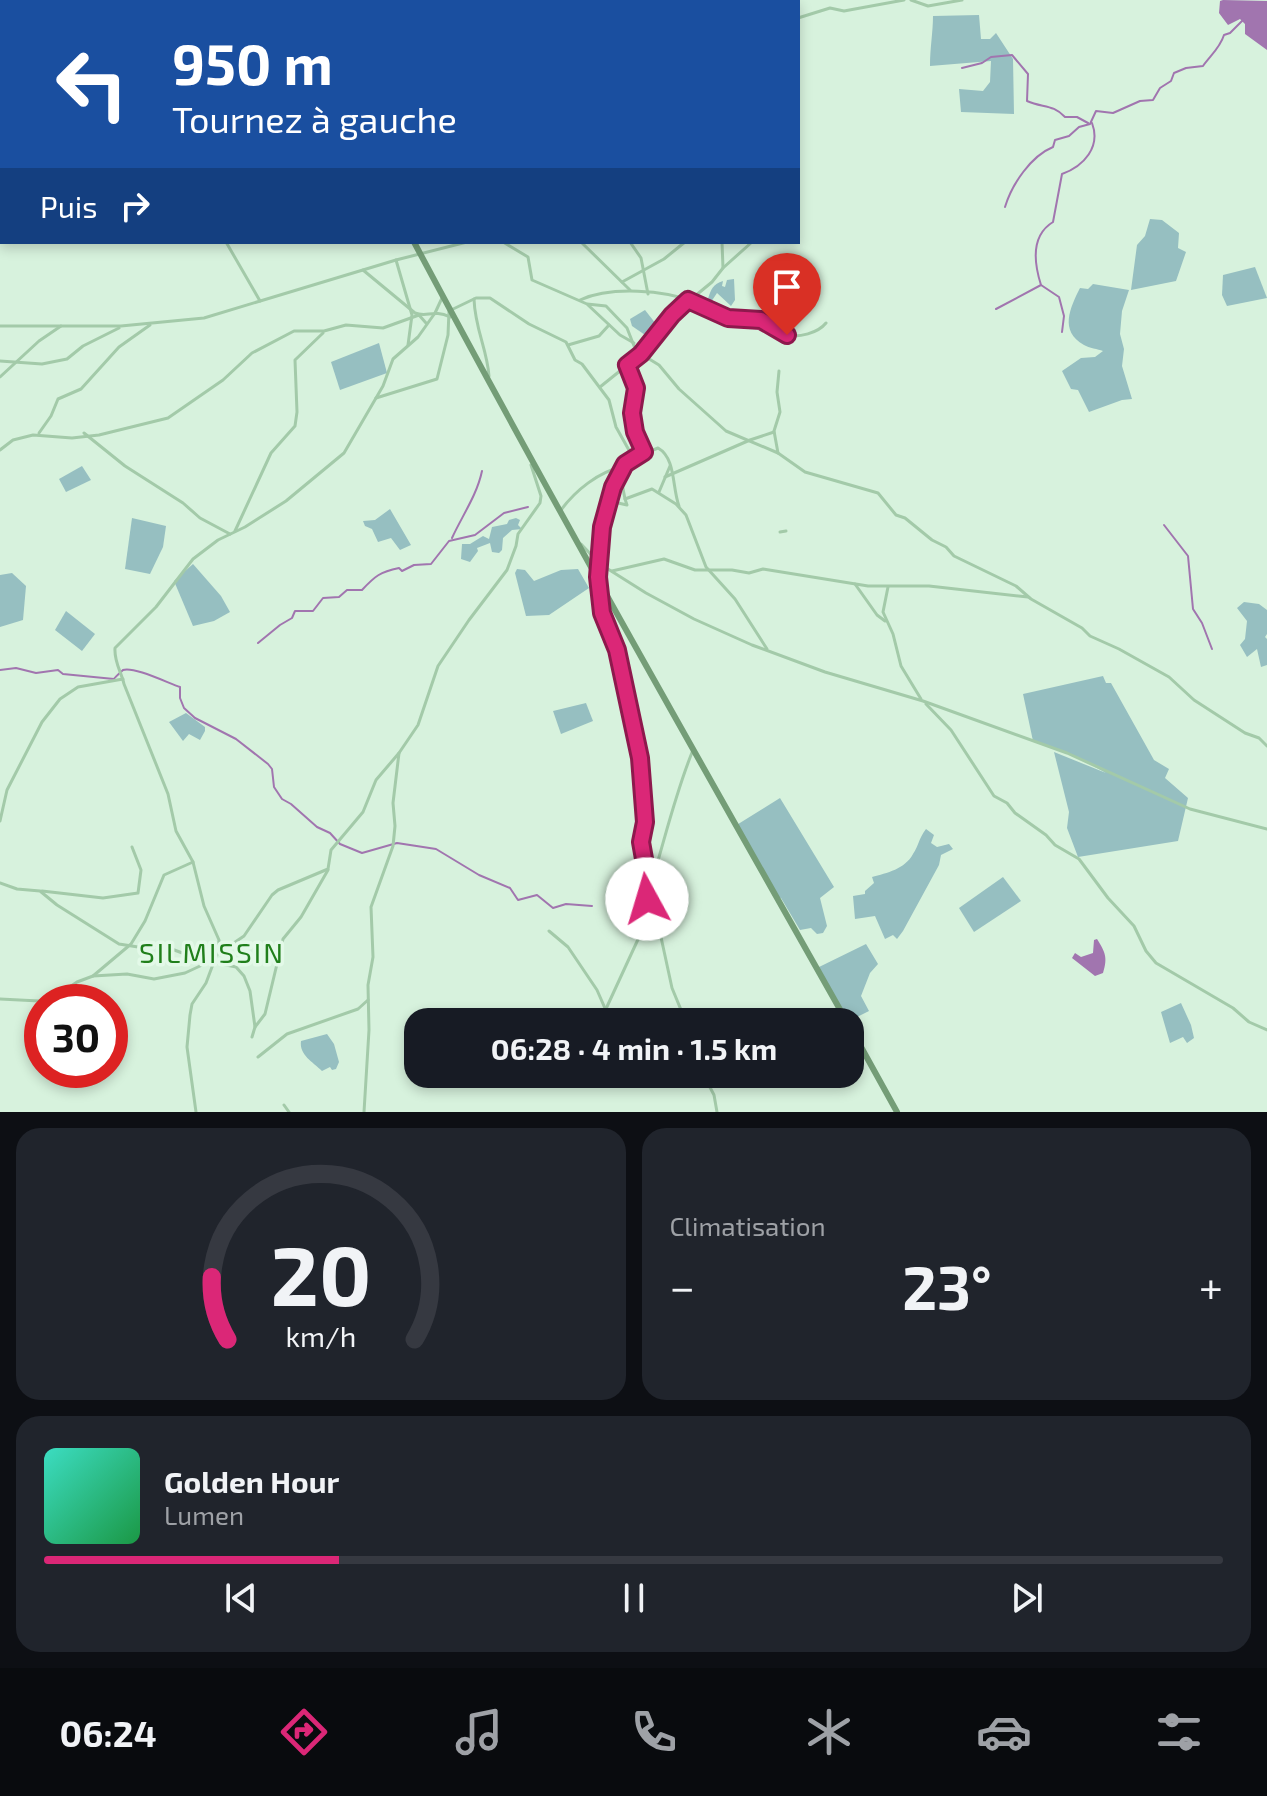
<!DOCTYPE html>
<html lang="fr">
<head>
<meta charset="utf-8">
<style>
	body { margin:0; font-family:"Exo 2",sans-serif; background:#20242c; color:#f1f3f6; height:100vh; display:flex; flex-direction:column; font-size:30px; white-space:nowrap }
	* { box-sizing:border-box; margin:0 }
	p { font-size:26px; color:#9ea1a6 }
	.icon { flex:none; width:44px; height:44px; fill:none; stroke:currentColor; stroke-width:2; stroke-linecap:round; stroke-linejoin:round }
	.map { position:relative; height:1112px; overflow:hidden }
	.panel { display:flex; flex-direction:column; gap:16px; padding:16px; background:#0d0f14; flex:1 }
	.panel>* { flex:none }
	.banner { position:absolute; left:0px; top:0px; width:800px; height:244px; box-shadow:0 4px 12px #0003; background:#1a4fa0; color:#fff; overflow:hidden }
	.speed { position:absolute; left:24px; top:984px; display:flex; gap:16px; font-size:40px; font-weight:700; text-align:center }
	.speed>* { display:grid; place-content:center; width:104px; height:104px; border-radius:50%; background:#171b24; box-shadow:0 4px 12px #0003; line-height:1 }
	.speed .limit { border:12px solid #d22; background:#fff; color:#111 }
	.pin { position:absolute; display:grid; place-items:center; width:68px; height:68px; color:#fff; margin:-82px -34px; border-radius:50% 50% 50% 0; rotate:-45deg; box-shadow:0 0 8px #0007 }
	.pin .icon { rotate:45deg }
	.me { position:absolute; width:88px; margin:-44px; rotate:354deg; stroke-linejoin:round; filter:drop-shadow(0 0 6px #0008) }
	.turn { display:flex; align-items:center; gap:28px; height:168px; padding:0 40px; font-size:36px }
	.turn .icon { width:104px; height:104px; stroke-width:2.5 }
	.turn b { display:block; font-size:56px; line-height:68px }
	.then { display:flex; align-items:center; height:76px; padding:0 40px; background:#0003; gap:16px; font-size:30px }
	.big { font-size:60px; font-weight:700; line-height:1.1 }
	.panel .widget { flex:1; display:flex; flex-direction:column; justify-content:center; gap:12px; min-width:0; padding:0 28px; border-radius:24px; background:#20242c }
	.panel .dial { align-items:center; gap:0 }
	.dial svg { height:208px; overflow:visible; fill:none; stroke:#363941; stroke-width:7; stroke-linecap:round; text-anchor:middle }
	.dial text { fill:#f1f3f6; stroke:none }
	.song { display:flex; align-items:center; gap:24px }
	.cover { width:96px; height:96px; border-radius:12px; background:linear-gradient(135deg,hsl(170 70% 55%),hsl(140 70% 35%)) }
	.played { height:8px; border-radius:4px; background:linear-gradient(90deg,#db2777 25%,#363941 25%) }
	.keys { display:flex; justify-content:space-around; direction:ltr }
	.heat { display:flex; justify-content:space-between; align-items:center; font-size:44px; direction:ltr }
	.panel .tiles { flex:1; display:grid; gap:16px; grid-template-columns:1fr 1fr }
	.widget:last-child { grid-column:span 2 }
	.trip { position:absolute; left:404px; top:1008px; width:460px; height:80px; border-radius:24px; background:#171b24; box-shadow:0 4px 12px #0003; font-weight:700; line-height:80px; text-align:center }
	.dock { display:flex; height:128px; justify-content:space-around; align-items:center; background:#090b0e; color:#9ea1a6 }
	.dock .icon { width:56px; height:56px }
	.dock .active { color:#db2777 }
	.dock b { font-size:36px; color:#f1f3f6 }
	.map>svg:first-child { display:block }
</style>
</head>
<body>
<div class="map">
<svg width="1267" height="1112" viewBox="0 0 1267 1112">
	<rect width="100%" height="100%" fill="#d7f2dd"/>
	<g fill="#96bfc1">
		<path d="M 979,15 L 981,39 L 990,39 L 996,33 L 1013,59 L 1014,114 L 961,112 L 959,89 L 983,91 L 990,82 L 991,61 L 930,66 C 930,48 933,32 933,16 Z"/>
		<path d="M 1150,219 L 1162,220 L 1179,233 L 1178,248 L 1186,252 L 1176,281 L 1131,290 L 1137,245 L 1145,236 Z"/>
		<path d="M 1255,267 L 1267,298 L 1227,306 L 1222,295 L 1223,275 Z"/>
		<path d="M 734,279 L 735,300 L 731,306 L 717,293 L 711,302 L 708,299 C 711,289 713,284 723,281 L 722,286 L 725,287 L 727,280 Z"/>
		<path d="M 1093,284 L 1129,290 L 1122,311 L 1120,334 L 1124,349 L 1122,366 L 1132,399 L 1122,400 L 1089,412 L 1078,390 L 1071,389 L 1062,371 L 1081,358 L 1095,357 L 1103,351 C 1098,349 1089,348 1084,345 C 1059,331 1070,308 1080,288 L 1088,289 Z"/>
		<path d="M 645,310 L 656,324 L 652,332 L 645,335 L 632,326 L 630,319 Z"/>
		<path d="M 379,343 L 387,373 L 340,390 L 331,362 Z"/>
		<path d="M 82,466 L 91,480 L 66,492 L 59,479 Z"/>
		<path d="M 390,509 L 411,545 L 400,550 L 391,538 L 378,542 L 372,529 L 365,526 L 363,521 L 375,520 Z"/>
		<path d="M 132,518 L 166,526 L 163,547 L 150,574 L 125,569 Z"/>
		<path d="M 516,518 L 520,520 L 518,525 L 522,529 L 512,530 L 503,538 L 502,550 L 499,553 L 492,552 L 490,543 L 477,548 L 478,551 L 470,562 L 461,559 L 462,544 L 470,544 L 483,536 L 489,539 L 492,527 L 507,524 L 509,520 Z"/>
		<path d="M 193,564 L 221,596 L 230,612 L 214,621 L 193,626 L 174,581 Z"/>
		<path d="M 517,569 L 525,570 L 534,581 L 561,570 L 578,569 L 589,588 L 549,615 L 526,616 L 515,573 Z"/>
		<path d="M 12,573 L 26,586 L 23,620 L 0,627 L 0,575 Z"/>
		<path d="M 1244,602 L 1259,604 L 1267,610 L 1267,634 L 1265,637 L 1267,639 L 1267,665 L 1261,667 L 1257,649 L 1247,657 L 1240,645 L 1245,639 L 1247,621 L 1237,608 Z"/>
		<path d="M 66,611 L 95,634 L 82,651 L 55,630 Z"/>
		<path d="M 1103,676 L 1106,683 L 1111,683 L 1154,760 L 1169,769 L 1165,778 L 1188,798 L 1178,841 L 1078,857 L 1067,828 L 1069,812 L 1054,752 L 1106,773 L 1079,758 L 1033,741 L 1023,694 Z"/>
		<path d="M 586,703 L 593,721 L 561,734 L 553,711 Z"/>
		<path d="M 186,713 L 205,727 L 205,731 L 200,740 L 189,734 L 183,741 L 169,722 Z"/>
		<path d="M 780,798 L 834,887 L 820,898 L 827,926 L 823,933 L 817,934 L 811,928 L 800,930 L 781,898 L 776,897 L 735,826 Z"/>
		<path d="M 926,829 L 934,835 L 931,843 L 937,847 L 949,844 L 953,849 L 941,855 L 939,865 L 903,931 L 897,939 L 893,935 L 885,939 L 875,916 L 855,919 L 853,896 L 865,894 L 865,891 L 874,883 L 872,877 C 887,873 905,869 913,854 C 919,845 918,840 926,829 Z"/>
		<path d="M 1003,877 L 1021,901 L 974,932 L 959,908 Z"/>
		<path d="M 866,944 L 878,964 L 870,973 L 861,996 L 869,1011 L 847,1022 L 817,968 Z"/>
		<path d="M 1181,1003 L 1191,1025 L 1194,1038 L 1187,1043 L 1183,1037 L 1170,1043 L 1161,1012 Z"/>
		<path d="M 327,1034 L 334,1044 L 339,1062 L 336,1069 L 332,1070 L 330,1067 L 322,1071 C 313,1062 299,1055 301,1041 Z"/>
	</g>
	<g fill="#a175af">
		<path d="M 1223,0 L 1267,1 L 1267,50 L 1245,34 L 1245,24 L 1240,19 L 1228,25 L 1219,13 L 1220,1 Z"/>
		<path d="M 1097,939 C 1105,952 1108,957 1103,973 L 1095,976 L 1072,958 L 1075,953 L 1081,957 L 1093,953 L 1094,940 Z"/>
	</g>
	<g fill="none" stroke-linecap="round" stroke-linejoin="round">
		<g stroke="#a175af" stroke-width="2">
			<path d="M 0,21 L 2,23"/>
			<path d="M 962,68 L 982,63 L 991,57 L 1012,55 L 1028,74 L 1027,101 C 1043,108 1053,104 1065,117 L 1077,117 L 1088,123"/>
			<path d="M 1005,207 C 1012,184 1031,156 1053,147 L 1055,140 L 1069,136 L 1079,127 L 1090,124 L 1096,111 L 1113,113 L 1140,101 L 1153,100 L 1160,88 L 1171,81 L 1174,73 L 1186,68 L 1203,66 C 1210,56 1220,48 1224,35 L 1230,33 L 1244,19"/>
			<path d="M 1041,285 L 1059,297 L 1064,316 L 1062,332"/>
			<path d="M 996,309 L 1041,285 C 1034,263 1030,236 1053,222 L 1062,174 C 1084,166 1101,147 1092,123"/>
			<path d="M 1164,525 L 1188,556 L 1193,609 L 1202,623 L 1212,649"/>
			<path d="M 452,538 C 462,516 477,495 482,471"/>
			<path d="M 258,643 L 280,625 L 292,618 L 295,611 L 313,611 L 323,598 L 339,597 L 347,590 L 362,590 C 375,576 380,572 399,568 L 402,571 L 414,565 L 431,564 L 449,541 L 475,535 L 504,513 L 528,507"/>
			<path d="M 0,670 L 16,668 L 36,673 L 58,670 L 63,674 L 114,679 C 114,678 122,671 123,670 C 133,666 168,683 180,687 L 180,698 L 184,708 L 195,718 L 236,739 L 268,764 L 272,769 L 274,787 L 282,799 L 291,804 L 317,827 L 330,833 L 340,844 L 362,853 L 397,843 L 436,849 L 479,875 L 510,888 L 518,900 L 537,895 L 553,908 L 566,904 L 592,906"/>
		</g>
		<g stroke="#a3caa9" stroke-width="3">
			<path d="M 199,0 L 200,2"/>
			<path d="M 466,0 L 467,2"/>
			<path d="M 568,0 L 568,2"/>
			<path d="M 640,0 L 648,2"/>
			<path d="M 715,0 L 716,2"/>
			<path d="M 911,0 L 928,6 L 962,0"/>
			<path d="M 399,2 L 400,0"/>
			<path d="M 423,2 L 423,0"/>
			<path d="M 492,2 L 494,0"/>
			<path d="M 523,2 L 523,0"/>
			<path d="M 554,2 L 555,0"/>
			<path d="M 614,2 L 615,0"/>
			<path d="M 798,18 L 830,8 L 844,11 L 904,0"/>
			<path d="M 226,242 L 260,301"/>
			<path d="M 503,242 L 528,257 L 532,280 L 587,304 L 606,306 L 627,328 L 638,356"/>
			<path d="M 581,242 L 630,290"/>
			<path d="M 630,242 L 641,258 L 648,294"/>
			<path d="M 722,242 L 723,268"/>
			<path d="M 396,260 L 412,315 L 408,345"/>
			<path d="M 363,270 L 415,313 C 427,318 433,309 450,317"/>
			<path d="M 622,282 L 664,259 L 685,242"/>
			<path d="M 474,299 C 475,329 487,349 489,376"/>
			<path d="M 580,300 C 611,286 664,290 695,302 C 706,306 717,316 729,318 C 739,319 750,317 760,320 C 770,322 776,332 786,335 C 799,338 818,333 826,323"/>
			<path d="M 588,305 L 620,335 L 634,343"/>
			<path d="M 0,326 L 121,326 L 204,318 L 396,260 L 467,242"/>
			<path d="M 568,345 L 599,336 L 609,325"/>
			<path d="M 641,354 L 659,365 L 679,389 L 726,431 L 778,453 L 805,472 L 878,493 L 896,515 L 905,518 L 932,540 L 946,547 L 954,556 L 1016,586 L 1031,599 L 1082,628 L 1090,636 L 1119,649 L 1169,677 L 1194,700 L 1245,733 L 1259,738 L 1267,746"/>
			<path d="M 0,361 L 42,364 L 67,359 L 83,346 L 119,328"/>
			<path d="M 627,365 L 636,388 L 632,413 L 635,432 L 644,452"/>
			<path d="M 0,377 L 39,341 L 61,326"/>
			<path d="M 600,387 L 641,354 L 672,315 L 712,282 L 723,268 L 752,242"/>
			<path d="M 376,398 L 437,379 L 448,335 L 449,311 L 476,298 L 490,298 L 529,324 L 566,342 L 575,360 L 582,364 L 609,400 L 616,427 L 630,452 L 629,460 L 620,473 L 625,499"/>
			<path d="M 39,433 L 51,416 L 58,399 L 81,389 L 119,347 L 150,325"/>
			<path d="M 84,433 L 125,466 L 183,503 L 200,518 L 230,534"/>
			<path d="M 0,450 L 13,440 L 33,435 L 72,438 L 99,435 L 168,418 L 223,380 L 252,353 L 294,331 L 324,331 L 346,325 L 383,328 L 419,315 L 426,323"/>
			<path d="M 778,453 L 774,431 L 780,412 L 777,392 L 779,371"/>
			<path d="M 629,460 L 658,448 C 676,458 672,488 679,506"/>
			<path d="M 665,477 L 750,440 L 774,432"/>
			<path d="M 659,492 L 670,466"/>
			<path d="M 609,501 L 627,505 L 625,499 L 652,489 L 676,504 L 686,515 L 706,567 L 735,599 L 767,649"/>
			<path d="M 561,510 C 575,491 599,471 623,467"/>
			<path d="M 235,531 L 271,453 L 295,426 L 297,412 L 295,360 L 323,333"/>
			<path d="M 780,532 L 786,531"/>
			<path d="M 581,544 L 600,564 L 646,593 L 694,619 L 752,645 L 825,672 L 923,701 L 1067,753 L 1190,809 L 1267,829"/>
			<path d="M 612,571 L 664,559 L 695,570 L 732,570 L 749,573 L 763,569 L 868,586 L 929,586 L 1028,597"/>
			<path d="M 598,574 L 605,514 L 620,473"/>
			<path d="M 855,584 L 877,615 L 885,621"/>
			<path d="M 598,586 L 602,613 L 617,650 L 640,758 L 645,822 L 641,842 L 649,887 L 640,935 L 605,1011"/>
			<path d="M 888,587 L 883,612 L 893,634 L 901,666 L 921,699"/>
			<path d="M 926,704 L 951,730 L 994,796 L 1007,803 L 1015,813 L 1046,835 L 1055,845 L 1079,859 L 1108,898 L 1134,926 L 1146,951 L 1156,963 L 1233,1008 L 1249,1022 L 1267,1030"/>
			<path d="M 0,821 L 7,790 L 42,722 L 60,699 L 78,687 L 123,679"/>
			<path d="M 0,883 L 17,889 L 40,891 L 57,905 L 119,944 L 138,947 L 161,945 L 201,960 L 236,967 L 244,976 L 250,991 L 255,1027"/>
			<path d="M 651,884 C 665,839 675,794 693,750"/>
			<path d="M 42,891 L 103,898 L 138,893 L 141,870 L 132,847"/>
			<path d="M 651,891 L 672,988 L 686,1022"/>
			<path d="M 549,931 L 568,947 L 597,990 L 611,1022"/>
			<path d="M 93,976 L 131,944 L 145,921 L 164,875 L 193,862"/>
			<path d="M 0,999 L 39,1001 L 52,999 L 77,982 L 93,976 L 127,974 L 154,979 L 185,973 L 200,966 L 244,936 L 272,895 L 278,890 L 328,869 L 331,850 L 363,812 L 376,780 L 399,753"/>
			<path d="M 252,1037 L 255,1027 L 265,1014 L 283,939 L 301,917 L 328,870"/>
			<path d="M 258,1057 L 287,1034 L 358,1009 L 368,1000"/>
			<path d="M 703,1074 L 714,1095 L 717,1112"/>
			<path d="M 284,1105 L 289,1112"/>
			<path d="M 196,1112 L 187,1047 L 190,1015 L 192,1004 L 206,983 L 218,951 L 219,940 L 204,906 L 193,862 L 176,831 L 168,794 L 124,684 C 121,671 114,662 115,648 L 156,607 L 193,559 L 218,540 L 245,527 L 286,501 L 344,453 L 383,386 L 393,359 L 418,337 L 435,313 L 442,298"/>
			<path d="M 364,1112 L 369,1030 L 368,985 L 373,957 L 371,907 L 393,846 L 395,826 L 393,803 L 399,753 L 418,725 L 438,666 L 469,620 L 507,570 L 516,546 L 518,534 L 540,503 L 541,496 L 531,465"/>
		</g>
		<g stroke="#749d77" stroke-width="6">
			<path d="M 297,0 L 298,2"/>
			<path d="M 414,242 C 553,504 701,763 847,1022"/>
			<path d="M 850,1027 L 897,1112"/>
		</g>
	</g>
	<g fill="none" stroke-linecap="round" stroke-linejoin="round">
		<defs>
			<path id="route" d="M 647,899 L 649,887 L 641,842 L 645,822 L 640,758 L 617,650 L 602,613 L 598,577 L 602,527 L 613,487 L 625,464 L 644,452 L 635,432 L 632,413 L 636,388 L 627,365 L 641,354 L 672,315 L 688,300 L 728,318 L 761,320 L 787,335"/>
		</defs>
		<use href="#route" stroke="#8e194d" stroke-width="20"/>
		<use href="#route" stroke="#db2777" stroke-width="14"/>
	</g>
	<g text-anchor="middle" stroke-width="7" stroke-linejoin="round" paint-order="stroke">
		<g font-size="28" letter-spacing="2" fill="#207f1b" stroke="#e3f9e8">
			<text x="212" y="963">SILMISSIN</text>
		</g>
	</g>
</svg>
<div class="speed"><div class="limit">30</div></div>
<div class="pin" style="left:787px;top:335px;background:#d93025"><svg class="icon" aria-label="arrive" viewBox="0 0 24 24"><path d="M6 21V4h12l-3 4 3 4H6"/></svg></div>
<svg class="me" style="left:647px;top:899px" viewBox="-20 -20 40 40"><circle r="19" fill="#fff"/><path d="M0-13L10 11 0 6-10 11z" fill="#db2777"/></svg>
<div class="trip">06:28 · 4 min · 1.5 km</div>
<div class="banner">
<div class="turn"><svg class="icon" aria-label="left" viewBox="0 0 24 24"><path d="M17 20v-9H6M10 6l-5 5 5 5"/></svg><div><b>950 m</b>Tournez à gauche</div></div>
<div class="then">Puis<svg class="icon" aria-label="right" viewBox="0 0 24 24"><path d="M7 20v-9h11M14 6l5 5-5 5"/></svg></div>
</div>
</div>
<section class="panel">
<div class="tiles">
<div class="widget dial"><svg viewBox="0 0 100 80">
<path d="M14 69A42 42 0 1 1 86 69"/>
<path d="M14 69A42 42 0 0 1 8 45" stroke="#db2777"/>
<text x="50" y="56" font-size="32" font-weight="700">20</text>
<text x="50" y="72" font-size="11">km/h</text>
</svg></div>
<div class="widget"><p>Climatisation</p>
<div class="heat"><a>−</a><b class="big">23°</b><a>+</a></div>
</div>
<div class="widget">
<div class="song"><i class="cover"></i><div><b>Golden Hour</b><p>Lumen</p></div></div>
<div class="played"></div>
<div class="keys"><svg class="icon" aria-label="previous" viewBox="0 0 24 24"><path d="M18 5L8 12l10 7zM5 5v14"/></svg><svg class="icon" aria-label="pause" viewBox="0 0 24 24"><path d="M8 5v14M16 5v14"/></svg><svg class="icon" aria-label="next" viewBox="0 0 24 24"><path d="M6 5l10 7-10 7zM19 5v14"/></svg></div>
</div>
</div>
</section>
<nav class="dock">
<b>06:24</b>
<svg class="icon active" aria-label="directions" viewBox="0 0 24 24"><path d="M12 3l9 9-9 9-9-9zM9 14v-3h6M13 9l2 2-2 2"/></svg>
<svg class="icon" aria-label="music" viewBox="0 0 24 24"><path d="M9 18V5l10-2v13"/><circle cx="6" cy="18" r="3"/><circle cx="16" cy="16" r="3"/></svg>
<svg class="icon" aria-label="phone" viewBox="0 0 24 24"><path d="M5 4h4l2 5-3 2q2 4 5 5l2-3 5 2v4C11 20 4 13 5 4z"/></svg>
<svg class="icon" aria-label="climate" viewBox="0 0 24 24"><path d="M12 3v18M4 7l16 10M4 17L20 7"/></svg>
<svg class="icon" aria-label="car" viewBox="0 0 24 24"><path d="M5 17H2v-5l4-1 3-4h7l3 4 3 1v5h-3M9 17h6M6 11h13"/><circle cx="7" cy="17" r="2"/><circle cx="17" cy="17" r="2"/></svg>
<svg class="icon" aria-label="filters" viewBox="0 0 24 24"><path d="M4 7h16M4 17h16"/><circle cx="9" cy="7" r="2"/><circle cx="15" cy="17" r="2"/></svg>
</nav>
</body>
</html>
